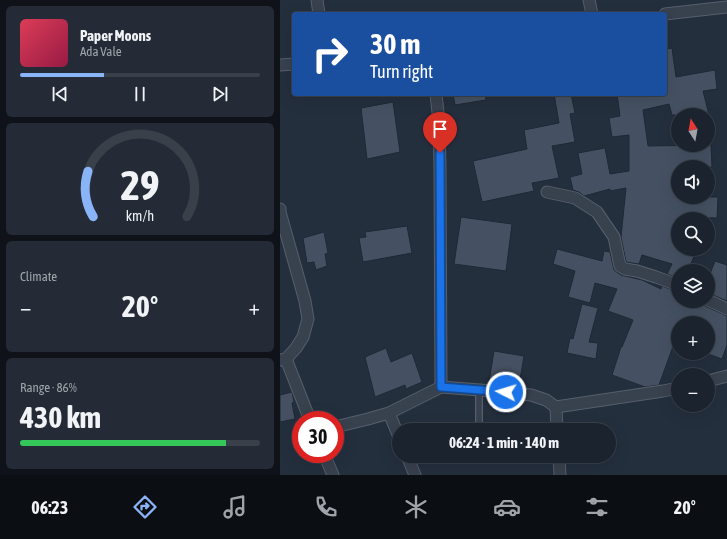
<!DOCTYPE html>
<html lang="en">
<head>
<meta charset="utf-8">
<style>
	body { margin:0; font-family:"Asap Condensed",sans-serif; background:#242b36; color:#f1f3f6; height:100vh; display:flex; flex-direction:column; font-size:15px; white-space:nowrap }
	* { box-sizing:border-box; margin:0 }
	p { font-size:13px; color:#a0a4aa }
	.icon { flex:none; width:22px; height:22px; fill:none; stroke:currentColor; stroke-width:2; stroke-linecap:round; stroke-linejoin:round }
	.map { position:relative; flex:1; overflow:hidden }
	.drawer { display:flex; flex-direction:column; gap:6px; padding:6px; background:#0f1319; width:280px }
	.drawer>* { flex:none }
	.banner { position:absolute; left:12px; top:12px; width:375px; height:84px; border-radius:4px; box-shadow:0 4px 16px #0002,0 0 0 1px #39404a; background:#1a4fa0; color:#fff; overflow:hidden }
	.needle { width:26px; rotate:349deg }
	.buttons { position:absolute; left:391px; top:108px; display:grid; gap:8px }
	.buttons a { display:grid; place-items:center; width:44px; height:44px; border-radius:50%; background:#1b232e; box-shadow:0 4px 16px #0002,0 0 0 1px #39404a; font-size:20px }
	.speed { position:absolute; left:12px; top:411px; display:flex; gap:8px; font-size:20px; font-weight:700; text-align:center }
	.speed>* { display:grid; place-content:center; width:52px; height:52px; border-radius:50%; background:#1b232e; box-shadow:0 4px 16px #0002,0 0 0 1px #39404a; line-height:1 }
	.speed .limit { border:6px solid #d22; background:#fff; color:#111 }
	.pin { position:absolute; display:grid; place-items:center; width:34px; height:34px; color:#fff; margin:-41px -17px; border-radius:50% 50% 50% 0; rotate:-45deg; box-shadow:0 0 4px #0007 }
	.pin .icon { rotate:45deg }
	.me { position:absolute; width:44px; margin:-22px; rotate:275deg; stroke-linejoin:round; filter:drop-shadow(0 0 3px #0008) }
	.turn { display:flex; align-items:center; gap:14px; height:84px; padding:0 12px; font-size:18px }
	.turn .icon { width:52px; height:52px; stroke-width:2.5 }
	.turn b { display:block; font-size:28px; line-height:34px }
	.big { font-size:30px; font-weight:700; line-height:1.1 }
	.drawer .tile { flex:1; display:flex; flex-direction:column; justify-content:center; gap:6px; min-width:0; padding:0 14px; border-radius:6px; background:#242b36 }
	.drawer .dial { align-items:center; gap:0 }
	.dial svg { height:104px; overflow:visible; fill:none; stroke:#39404a; stroke-width:7; stroke-linecap:round; text-anchor:middle }
	.dial text { fill:#f1f3f6; stroke:none }
	.song { display:flex; align-items:center; gap:12px }
	.cover { width:48px; height:48px; border-radius:6px; background:linear-gradient(135deg,hsl(350 70% 55%),hsl(340 70% 35%)) }
	.played { height:4px; border-radius:2px; background:linear-gradient(90deg,#8ab4f8 35%,#39404a 35%) }
	.keys { display:flex; justify-content:space-around; direction:ltr }
	.heat { display:flex; justify-content:space-between; align-items:center; font-size:22px; direction:ltr }
	.charge { height:6px; border-radius:3px; background:linear-gradient(90deg,#34c759 86%,#39404a 0) }
	.trip { position:absolute; left:112px; top:423px; width:224px; height:40px; border-radius:20px; background:#1b232e; box-shadow:0 4px 16px #0002,0 0 0 1px #39404a; font-weight:700; line-height:40px; text-align:center }
	.menu { display:flex; height:64px; justify-content:space-around; align-items:center; background:#0b0e12; color:#a0a4aa }
	.menu .icon { width:28px; height:28px }
	.menu .on { color:#8ab4f8 }
	.menu b { font-size:18px; color:#f1f3f6 }
	main { display:flex; flex:1; min-height:0 }
	.map>svg:first-child { display:block }
</style>
</head>
<body>
<main>
<section class="drawer">
<div class="tile">
<div class="song"><i class="cover"></i><div><b>Paper Moons</b><p>Ada Vale</p></div></div>
<div class="played"></div>
<div class="keys"><svg class="icon" aria-label="previous" viewBox="0 0 24 24"><path d="M18 5L8 12l10 7zM5 5v14"/></svg><svg class="icon" aria-label="pause" viewBox="0 0 24 24"><path d="M8 5v14M16 5v14"/></svg><svg class="icon" aria-label="next" viewBox="0 0 24 24"><path d="M6 5l10 7-10 7zM19 5v14"/></svg></div>
</div>
<div class="tile dial"><svg viewBox="0 0 100 80">
<path d="M14 69A42 42 0 1 1 86 69"/>
<path d="M14 69A42 42 0 0 1 10 34" stroke="#8ab4f8"/>
<text x="50" y="56" font-size="32" font-weight="700">29</text>
<text x="50" y="72" font-size="11">km/h</text>
</svg></div>
<div class="tile"><p>Climate</p>
<div class="heat"><a>−</a><b class="big">20°</b><a>+</a></div>
</div>
<div class="tile"><p>Range · 86%</p><b class="big">430 km</b><div class="charge"></div></div>
</section>
<div class="map">
<svg width="447" height="475" viewBox="0 0 447 475">
	<rect width="100%" height="100%" fill="#242f3e"/>
	<g fill="#455162" stroke="#1f2835">
		<path d="M 392,48 L 396,77 L 435,70 L 437,89 L 423,91 L 429,115 L 392,115 L 389,104 L 363,110 L 368,146 L 431,145 L 432,167 L 398,167 L 398,197 L 438,197 L 437,218 L 398,217 L 398,249 L 417,249 L 408,271 L 398,271 L 398,278 L 387,274 L 392,264 L 362,255 L 359,264 L 346,262 L 341,237 L 346,188 L 330,191 L 330,189 L 304,196 L 299,192 L 293,190 L 290,177 L 302,174 L 298,153 L 325,148 L 330,174 L 349,171 L 349,135 L 332,137 L 329,118 L 340,116 L 337,94 L 385,94 L 385,49 Z"/>
		<path d="M 173,94 L 205,94 L 206,100 L 175,105 Z"/>
		<path d="M 274,94 L 291,94 L 295,113 L 290,114 L 295,142 L 272,146 L 279,178 L 252,183 L 254,191 L 202,202 L 193,161 L 247,149 L 244,130 L 279,123 Z"/>
		<path d="M 113,102 L 120,152 L 87,159 L 81,108 Z"/>
		<path d="M 181,217 L 232,224 L 226,271 L 174,264 Z"/>
		<path d="M 127,226 L 132,253 L 83,262 L 79,238 L 86,237 L 85,232 Z"/>
		<path d="M 44,232 L 48,253 L 45,254 L 47,266 L 36,270 L 34,262 L 27,263 L 23,238 Z"/>
		<path d="M 277,249 L 322,261 L 324,251 L 330,252 L 334,270 L 341,275 L 362,280 L 381,289 L 382,286 L 398,292 L 398,301 L 421,301 L 422,304 L 425,306 L 447,316 L 447,345 L 442,359 L 428,354 L 428,323 L 398,323 L 398,342 L 395,341 L 379,385 L 365,387 L 332,375 L 341,347 L 342,347 L 353,320 L 328,311 L 337,289 L 315,283 L 310,303 L 288,297 L 295,271 L 273,264 Z"/>
		<path d="M 435,261 L 447,265 L 447,301 L 428,293 L 428,279 Z"/>
		<path d="M 302,304 L 318,308 L 309,342 L 318,343 L 316,359 L 287,353 L 290,338 L 293,339 Z"/>
		<path d="M 106,348 L 111,362 L 132,353 L 142,382 L 126,389 L 125,385 L 95,397 L 85,357 Z"/>
		<path d="M 214,351 L 244,356 L 239,386 L 209,382 Z"/>
		<path d="M 12,392 L 14,402 L 12,403 L 15,419 L 0,422 L 0,395 Z"/>
	</g>
	<g fill="none" stroke-linecap="round" stroke-linejoin="round">
		<defs>
			<path id="lane" d="M 199,390 L 199,430"/>
			<g id="street">
				<path d="M 37,0 L 39,14"/>
				<path d="M 309,0 L 312,14"/>
				<path d="M 385,14 L 447,7"/>
				<path d="M 0,65 L 14,64"/>
				<path d="M 156,94 L 159,122 L 160,168 L 161,387"/>
				<path d="M 267,192 L 295,198 L 317,212 L 334,237 L 340,266 L 345,269 L 357,271 L 376,277 L 398,285"/>
				<path d="M 0,209 L 0,212 L 25,301 L 28,319 L 23,337 L 16,348 L 6,359 L 0,360"/>
				<path d="M 428,300 L 447,309"/>
				<path d="M 6,359 L 30,420"/>
				<path d="M 428,381 L 447,376"/>
				<path d="M 276,407 L 277,430"/>
				<path d="M 109,413 L 119,437"/>
				<path d="M 55,427 L 88,419 L 109,413 L 161,387 L 226,392 L 251,395 L 266,400 L 276,407 L 383,391 L 398,388"/>
				<path d="M 44,454 L 53,475"/>
				<path d="M 127,456 L 135,475"/>
				<path d="M 279,456 L 280,475"/>
			</g>
		</defs>
		<use href="#lane" stroke="#565f6c" stroke-width="8"/>
		<use href="#street" stroke="#565f6c" stroke-width="13"/>
		<use href="#lane" stroke="#38414e" stroke-width="5.5"/>
		<use href="#street" stroke="#38414e" stroke-width="11"/>
	</g>
	<g fill="none" stroke-linecap="round" stroke-linejoin="round">
		<defs>
			<path id="route" d="M 160,153 L 161,387 L 226,392"/>
		</defs>
		<use href="#route" stroke="#114b97" stroke-width="10"/>
		<use href="#route" stroke="#1a73e8" stroke-width="7"/>
	</g>
</svg>
<div class="buttons">
<a><svg class="needle" viewBox="-14 -14 28 28"><path d="M0-13l5 13h-10z" fill="#e53935"/><path d="M0 13l5-13h-10z" fill="#a0a4aa"/></svg></a>
<a><svg class="icon" aria-label="sound" viewBox="0 0 24 24"><path d="M4 9h4l5-4v14l-5-4H4zM17 9q2 3 0 6"/></svg></a>
<a><svg class="icon" aria-label="search" viewBox="0 0 24 24"><circle cx="10" cy="10" r="6"/><path d="M15 15l6 6"/></svg></a>
<a><svg class="icon" aria-label="layers" viewBox="0 0 24 24"><path d="M12 4l9 5-9 5-9-5zM3 14l9 5 9-5"/></svg></a>
<a>+</a>
<a>−</a>
</div>
<div class="speed"><div class="limit">30</div></div>
<div class="pin" style="left:160px;top:153px;background:#d93025"><svg class="icon" aria-label="arrive" viewBox="0 0 24 24"><path d="M6 21V4h12l-3 4 3 4H6"/></svg></div>
<svg class="me" style="left:226px;top:392px" viewBox="-20 -20 40 40"><circle r="17" fill="#1a73e8" stroke="#fff" stroke-width="3"/><path d="M0-11L8 9 0 5-8 9z" fill="#fff"/></svg>
<div class="trip">06:24 · 1 min · 140 m</div>
<div class="banner">
<div class="turn"><svg class="icon" aria-label="right" viewBox="0 0 24 24"><path d="M7 20v-9h11M14 6l5 5-5 5"/></svg><div><b>30 m</b>Turn right</div></div>
</div>
</div>
</main>
<nav class="menu">
<b>06:23</b>
<svg class="icon on" aria-label="directions" viewBox="0 0 24 24"><path d="M12 3l9 9-9 9-9-9zM9 14v-3h6M13 9l2 2-2 2"/></svg>
<svg class="icon" aria-label="music" viewBox="0 0 24 24"><path d="M9 18V5l10-2v13"/><circle cx="6" cy="18" r="3"/><circle cx="16" cy="16" r="3"/></svg>
<svg class="icon" aria-label="phone" viewBox="0 0 24 24"><path d="M5 4h4l2 5-3 2q2 4 5 5l2-3 5 2v4C11 20 4 13 5 4z"/></svg>
<svg class="icon" aria-label="climate" viewBox="0 0 24 24"><path d="M12 3v18M4 7l16 10M4 17L20 7"/></svg>
<svg class="icon" aria-label="car" viewBox="0 0 24 24"><path d="M5 17H2v-5l4-1 3-4h7l3 4 3 1v5h-3M9 17h6M6 11h13"/><circle cx="7" cy="17" r="2"/><circle cx="17" cy="17" r="2"/></svg>
<svg class="icon" aria-label="filters" viewBox="0 0 24 24"><path d="M4 7h16M4 17h16"/><circle cx="9" cy="7" r="2"/><circle cx="15" cy="17" r="2"/></svg>
<b>20°</b>
</nav>
</body>
</html>
